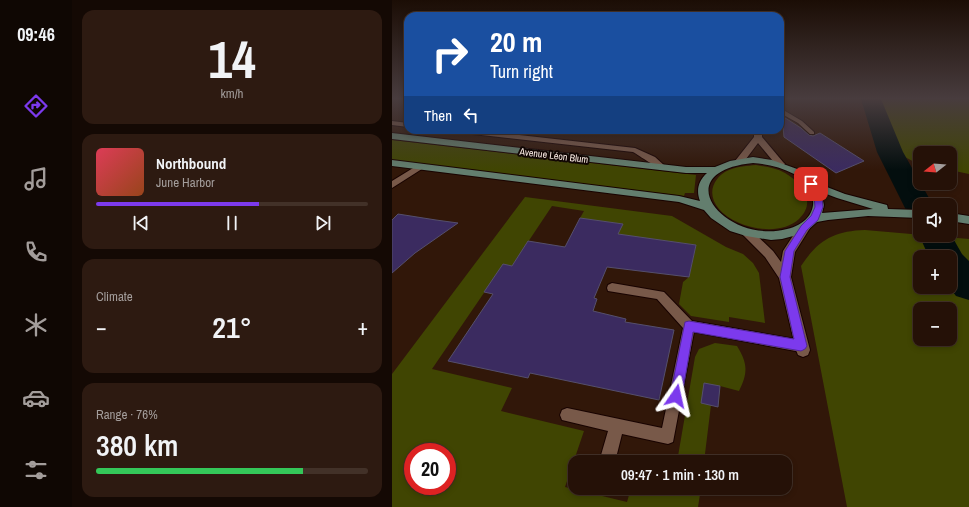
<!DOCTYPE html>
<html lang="en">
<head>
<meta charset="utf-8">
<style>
	body { margin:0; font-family:"Archivo Narrow",sans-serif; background:#2d1a11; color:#f1f3f6; height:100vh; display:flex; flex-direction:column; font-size:15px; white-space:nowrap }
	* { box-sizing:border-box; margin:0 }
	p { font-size:13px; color:#a39d9b }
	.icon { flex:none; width:22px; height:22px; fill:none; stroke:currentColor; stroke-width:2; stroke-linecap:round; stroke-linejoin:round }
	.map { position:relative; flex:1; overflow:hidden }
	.panel { display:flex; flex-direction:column; gap:10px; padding:10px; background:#140904; width:320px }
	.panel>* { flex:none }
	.guide { position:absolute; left:12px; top:12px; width:380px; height:122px; border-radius:12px; box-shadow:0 2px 6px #0003,0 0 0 1px #423128; background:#1a4fa0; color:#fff; overflow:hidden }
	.needle { width:26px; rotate:253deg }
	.fabs { position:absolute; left:521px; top:146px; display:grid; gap:8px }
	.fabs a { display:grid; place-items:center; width:44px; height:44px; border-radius:8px; background:#251107; box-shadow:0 2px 6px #0003,0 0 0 1px #423128; font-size:20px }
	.speed { position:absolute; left:12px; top:443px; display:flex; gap:8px; font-size:20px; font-weight:700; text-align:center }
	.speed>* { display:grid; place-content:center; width:52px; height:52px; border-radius:50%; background:#251107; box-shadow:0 2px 6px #0003,0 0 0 1px #423128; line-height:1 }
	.speed .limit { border:6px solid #d22; background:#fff; color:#111 }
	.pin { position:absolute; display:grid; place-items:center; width:34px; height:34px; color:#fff; margin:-17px; border-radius:8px; box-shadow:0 2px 6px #0006 }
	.me { position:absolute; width:44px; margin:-22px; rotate:11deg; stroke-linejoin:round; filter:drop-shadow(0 0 3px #0008) }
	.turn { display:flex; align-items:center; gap:14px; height:84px; padding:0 20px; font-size:18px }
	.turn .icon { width:52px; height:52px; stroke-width:2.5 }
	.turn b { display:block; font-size:28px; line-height:34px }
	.then { display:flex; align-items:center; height:38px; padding:0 20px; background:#0003; gap:8px; font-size:15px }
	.big { font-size:30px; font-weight:600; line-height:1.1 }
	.panel .card { flex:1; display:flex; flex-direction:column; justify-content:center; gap:6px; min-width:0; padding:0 14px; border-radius:12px; background:#2d1a11 }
	.panel .dial { align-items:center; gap:0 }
	.dial b { font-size:52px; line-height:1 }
	.song { display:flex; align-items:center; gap:12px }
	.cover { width:48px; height:48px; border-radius:6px; background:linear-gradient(135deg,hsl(350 70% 55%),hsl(20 70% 35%)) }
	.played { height:4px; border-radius:2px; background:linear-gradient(90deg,#7c3aed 60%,#423128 60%) }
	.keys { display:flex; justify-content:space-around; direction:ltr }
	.heat { display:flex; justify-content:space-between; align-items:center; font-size:22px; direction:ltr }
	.charge { height:6px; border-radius:3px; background:linear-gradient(90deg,#34c759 76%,#423128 0) }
	.trip { position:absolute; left:176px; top:455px; width:224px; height:40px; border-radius:12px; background:#251107; box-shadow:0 2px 6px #0003,0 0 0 1px #423128; font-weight:600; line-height:40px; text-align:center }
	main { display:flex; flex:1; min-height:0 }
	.tabs { display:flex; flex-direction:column; width:72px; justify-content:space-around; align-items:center; background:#0f0703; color:#a39d9b }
	.tabs .icon { width:28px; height:28px }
	.tabs .selected { color:#7c3aed }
	.tabs b { font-size:18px; color:#f1f3f6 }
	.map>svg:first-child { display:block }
</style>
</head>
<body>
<main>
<nav class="tabs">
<b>09:46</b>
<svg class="icon selected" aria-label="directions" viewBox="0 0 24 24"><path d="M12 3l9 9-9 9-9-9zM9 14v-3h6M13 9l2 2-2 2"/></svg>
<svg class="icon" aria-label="music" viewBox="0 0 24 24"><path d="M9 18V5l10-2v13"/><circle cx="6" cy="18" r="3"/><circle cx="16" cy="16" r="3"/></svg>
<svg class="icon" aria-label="phone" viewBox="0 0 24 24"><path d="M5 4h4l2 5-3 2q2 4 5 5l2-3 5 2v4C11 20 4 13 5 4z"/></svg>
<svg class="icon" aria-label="climate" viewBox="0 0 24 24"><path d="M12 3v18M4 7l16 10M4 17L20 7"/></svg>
<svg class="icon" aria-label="car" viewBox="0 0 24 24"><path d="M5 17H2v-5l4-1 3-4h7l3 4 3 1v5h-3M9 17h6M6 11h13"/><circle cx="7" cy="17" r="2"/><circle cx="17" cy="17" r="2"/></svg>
<svg class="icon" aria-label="filters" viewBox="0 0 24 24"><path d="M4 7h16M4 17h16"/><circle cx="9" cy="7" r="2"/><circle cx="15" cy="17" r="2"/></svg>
</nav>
<section class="panel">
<div class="card dial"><b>14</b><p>km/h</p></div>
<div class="card">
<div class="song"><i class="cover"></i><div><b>Northbound</b><p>June Harbor</p></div></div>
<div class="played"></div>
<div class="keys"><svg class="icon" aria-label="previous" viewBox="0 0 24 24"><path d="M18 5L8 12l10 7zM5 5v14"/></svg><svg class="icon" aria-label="pause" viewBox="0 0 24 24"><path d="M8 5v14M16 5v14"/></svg><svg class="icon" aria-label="next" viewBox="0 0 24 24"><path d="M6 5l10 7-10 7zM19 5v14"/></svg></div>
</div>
<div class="card"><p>Climate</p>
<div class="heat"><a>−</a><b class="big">21°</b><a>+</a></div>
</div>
<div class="card"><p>Range · 76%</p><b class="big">380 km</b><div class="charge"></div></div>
</section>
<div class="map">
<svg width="577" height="507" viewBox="0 0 577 507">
	<rect width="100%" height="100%" fill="#311709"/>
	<g fill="#404502" fill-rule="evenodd">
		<path d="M 473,99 L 577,99 L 577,174 L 558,170 L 558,153 L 528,153 L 528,165 L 511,156 L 484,131 Z"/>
		<path d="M 0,140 L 304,175 L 302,193 L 293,193 L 292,196 L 0,160 Z"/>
		<path d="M 364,165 C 374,167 384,168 393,173 C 410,183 425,202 407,219 C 387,238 343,228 327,209 C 314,194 321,177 337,170 C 346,166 355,166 364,165 Z"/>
		<path d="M 133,197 L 280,216 L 334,247 L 351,254 L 361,263 L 367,273 L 373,323 L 337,317 L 337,322 L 299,316 L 287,304 L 291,282 L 297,277 L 304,245 L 246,237 L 225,236 L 230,224 L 188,218 L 192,211 L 160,206 L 120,266 L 111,265 L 40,369 L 120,388 L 109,411 L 192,431 L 173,487 L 235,502 L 239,488 L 309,488 L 306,507 L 0,507 L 0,374 ZM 21,452 L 55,452 L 55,486 L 21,486 Z"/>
		<path d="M 473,230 L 577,239 L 577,507 L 455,507 L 409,266 C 426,240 442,231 473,230 ZM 528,257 L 558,257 L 558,287 L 528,287 ZM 528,309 L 558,309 L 558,339 L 528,339 Z"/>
		<path d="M 323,343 L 345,346 C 356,364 356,373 347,391 L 328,386 L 326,407 L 319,405 L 312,462 L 285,462 L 303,357 L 307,349 Z"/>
	</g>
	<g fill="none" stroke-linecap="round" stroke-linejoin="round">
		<g fill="#030e0e" fill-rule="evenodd">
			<path d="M 469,99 L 489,99 L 511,152 L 541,205 L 528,205 L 528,218 L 517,215 L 513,208 L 485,152 Z"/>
			<path d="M 528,233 L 528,235 L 558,235 L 558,233 L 570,254 L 577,261 L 577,300 L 564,296 L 557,287 L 558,287 L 558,257 L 537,257 L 527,235 Z"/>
		</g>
	</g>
	<g fill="#3b2b60" stroke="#554f6c">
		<path d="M 390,116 L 409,128 L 417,135 L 421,136 L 428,133 L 472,161 L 444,173 L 392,137 Z"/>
		<path d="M 6,214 L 44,220 L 66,223 L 23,253 L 0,273 L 0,220 Z"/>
		<path d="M 188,218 L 231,224 L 226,234 L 304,245 L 297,277 L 215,267 L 202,298 L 205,299 L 201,311 L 234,319 L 233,322 L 282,330 L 267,400 L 138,373 L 136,378 L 56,361 L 101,294 L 92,292 L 111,264 L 120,266 L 136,241 L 173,247 Z"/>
		<path d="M 312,383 L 328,386 L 326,407 L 309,403 Z"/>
	</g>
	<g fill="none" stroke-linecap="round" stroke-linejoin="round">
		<defs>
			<g id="lane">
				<path d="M 388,108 L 410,121 L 422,132 L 422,134 L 418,134 L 406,123 L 388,113 Z"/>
				<path d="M 0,121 L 16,123 L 16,127 L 0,125 Z"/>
				<path d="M 60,130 L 82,130 L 243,148 L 263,157 L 274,167 L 273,169 C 267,170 248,156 241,152 L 63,132 Z"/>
				<path d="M 26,165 L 32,165 L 33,167 L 0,188 L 0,181 Z"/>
				<path d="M 220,283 L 272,292 L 300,321 L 409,340 L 413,342 L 415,346 L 413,350 L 409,352 L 302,332 L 281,442 L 276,444 L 230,434 L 223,462 L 207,462 L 216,431 L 170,420 L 168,415 L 170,410 L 175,408 L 270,428 L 291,328 L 265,299 L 216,291 L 215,288 L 216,285 Z"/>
			</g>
			<g id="street">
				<path d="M 362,130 L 370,130 L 370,137 L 391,162 L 393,164 L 391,166 L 385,166 L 366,143 L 351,163 L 345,163 L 343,161 L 362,137 Z"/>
				<path d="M 412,224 L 416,225 L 418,228 L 403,252 L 399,277 L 418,350 L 416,355 L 411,357 L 406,355 L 404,350 L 387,278 L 373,257 L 349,233 L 351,230 L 355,229 L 359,230 L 381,251 L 389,262 L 391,251 L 408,225 Z"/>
			</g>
			<g id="secondary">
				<path d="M 0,133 L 294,167 L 323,167 L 338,161 L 361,157 L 380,160 L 408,170 L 422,182 L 453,194 L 495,205 L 496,209 L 528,210 L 528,218 L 476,216 L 436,220 L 425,222 L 417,229 L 405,235 L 390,239 L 379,240 L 354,236 L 338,231 L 319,218 L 312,210 L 287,202 L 0,166 L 0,160 L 287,196 L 308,201 C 304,191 306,181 315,173 L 294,173 L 0,139 ZM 361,163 C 375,164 389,167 402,174 C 429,191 428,221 395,229 C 334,245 272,172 361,163 ZM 429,192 L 445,198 L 481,209 L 430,213 L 432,205 Z"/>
				<path d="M 558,213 L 577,216 L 577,224 L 558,221 Z"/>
			</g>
		</defs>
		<use href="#lane" stroke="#180300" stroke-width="2"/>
		<use href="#street" stroke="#180300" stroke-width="2"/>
		<use href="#secondary" stroke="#180300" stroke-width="2"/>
		<use href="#lane" fill="#785949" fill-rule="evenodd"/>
		<use href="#street" fill="#785949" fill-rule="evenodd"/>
		<use href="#secondary" fill="#637e6e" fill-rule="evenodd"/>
	</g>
	<linearGradient id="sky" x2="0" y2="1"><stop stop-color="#1b0d05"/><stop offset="0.58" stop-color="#483c3e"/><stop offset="1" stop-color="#483c3e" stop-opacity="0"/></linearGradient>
	<rect width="577" height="170" fill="url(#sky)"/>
	<path fill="#7c3aed" stroke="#51269a" d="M 417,182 L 422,182 L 430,195 L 431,207 L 426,220 L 415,230 L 402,251 L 398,277 L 415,346 L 413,349 L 409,351 L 301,332 L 290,396 L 288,400 L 284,402 L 279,400 L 278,396 L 293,322 L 297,321 L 402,339 L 388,277 L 393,251 L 409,226 L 419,216 L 423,207 L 422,195 L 416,184 Z"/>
	<g text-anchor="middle" stroke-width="4" stroke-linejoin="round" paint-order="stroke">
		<g font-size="10" fill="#fdeee7" stroke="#110603">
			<text transform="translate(162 155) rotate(7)" y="4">Avenue Léon Blum</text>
		</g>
	</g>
</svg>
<div class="fabs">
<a><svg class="needle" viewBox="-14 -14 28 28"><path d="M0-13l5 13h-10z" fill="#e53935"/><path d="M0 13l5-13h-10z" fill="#a39d9b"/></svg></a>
<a><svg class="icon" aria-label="sound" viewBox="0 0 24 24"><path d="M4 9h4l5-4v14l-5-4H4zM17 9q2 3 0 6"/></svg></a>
<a>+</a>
<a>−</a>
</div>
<div class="speed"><div class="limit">20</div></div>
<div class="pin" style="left:419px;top:184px;background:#d93025"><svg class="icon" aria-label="arrive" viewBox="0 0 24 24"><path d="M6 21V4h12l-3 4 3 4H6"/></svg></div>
<svg class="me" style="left:284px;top:396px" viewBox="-20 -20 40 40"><path d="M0-17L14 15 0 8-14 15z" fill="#7c3aed" stroke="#fff" stroke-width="4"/></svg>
<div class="trip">09:47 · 1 min · 130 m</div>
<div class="guide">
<div class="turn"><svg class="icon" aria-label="right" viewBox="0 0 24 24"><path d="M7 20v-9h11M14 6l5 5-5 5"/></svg><div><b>20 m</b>Turn right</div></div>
<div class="then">Then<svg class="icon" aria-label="left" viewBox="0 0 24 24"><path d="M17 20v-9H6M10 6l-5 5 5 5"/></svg></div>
</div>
</div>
</main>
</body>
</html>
